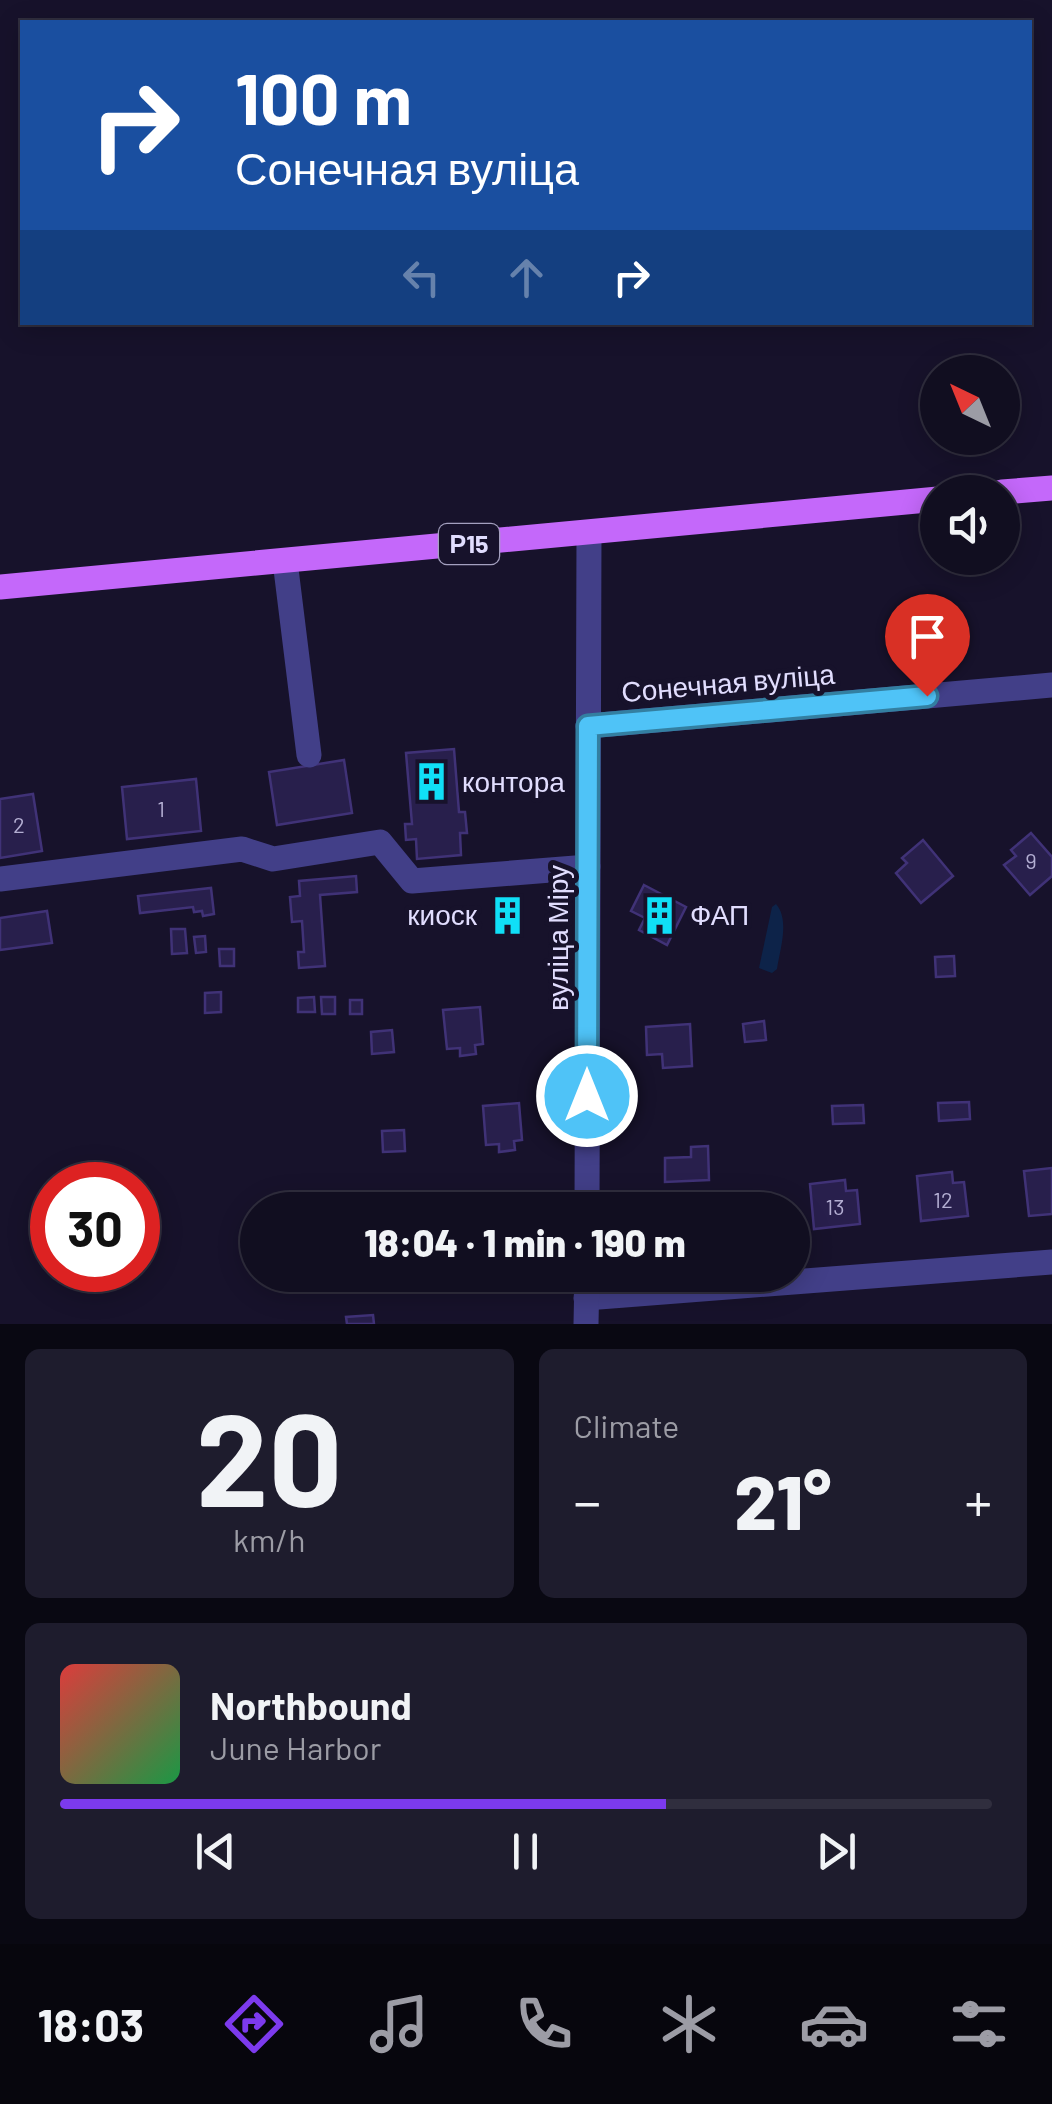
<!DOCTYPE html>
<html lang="en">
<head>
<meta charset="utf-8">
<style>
	body { margin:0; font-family:Barlow,sans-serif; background:#1e1c2d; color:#f1f3f6; height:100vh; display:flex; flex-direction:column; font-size:38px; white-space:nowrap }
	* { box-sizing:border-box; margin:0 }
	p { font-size:32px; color:#9c9ca5 }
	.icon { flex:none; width:55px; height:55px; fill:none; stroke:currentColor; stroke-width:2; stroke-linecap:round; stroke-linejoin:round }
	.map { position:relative; height:1324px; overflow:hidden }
	.side { display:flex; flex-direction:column; gap:25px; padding:25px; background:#090812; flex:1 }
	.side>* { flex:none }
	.top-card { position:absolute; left:20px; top:20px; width:1012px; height:305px; border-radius:0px; box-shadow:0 5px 25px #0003,0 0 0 2px #302e3e; background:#1a4fa0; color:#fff; overflow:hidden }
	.needle { width:65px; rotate:317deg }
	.controls { position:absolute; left:920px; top:355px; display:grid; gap:20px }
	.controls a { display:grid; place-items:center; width:100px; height:100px; border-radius:50%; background:#110e20; box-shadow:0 5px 25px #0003,0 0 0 2px #302e3e; font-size:50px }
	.speed { position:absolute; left:30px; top:1162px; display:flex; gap:20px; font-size:50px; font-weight:700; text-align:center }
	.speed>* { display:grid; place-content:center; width:130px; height:130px; border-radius:50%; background:#110e20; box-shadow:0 5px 25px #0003,0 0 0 2px #302e3e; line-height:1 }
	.speed .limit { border:15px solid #d22; background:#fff; color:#111 }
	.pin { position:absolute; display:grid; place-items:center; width:85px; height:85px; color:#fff; margin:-102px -42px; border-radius:50% 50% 50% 0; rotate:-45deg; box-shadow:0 0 10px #0007 }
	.pin .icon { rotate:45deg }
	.me { position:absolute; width:110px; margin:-55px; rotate:0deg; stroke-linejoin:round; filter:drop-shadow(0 0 8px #0008) }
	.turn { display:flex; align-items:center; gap:35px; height:210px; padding:0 50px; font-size:45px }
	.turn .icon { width:130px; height:130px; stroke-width:2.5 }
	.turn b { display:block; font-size:70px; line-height:85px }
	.lanes { display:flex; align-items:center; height:95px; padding:0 50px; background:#0003; justify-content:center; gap:50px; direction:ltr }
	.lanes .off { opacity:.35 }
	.big { font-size:75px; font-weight:800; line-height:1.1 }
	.side .widget { flex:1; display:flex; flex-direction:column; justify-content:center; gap:15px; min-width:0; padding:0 35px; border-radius:15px; background:#1e1c2d }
	.side .dial { align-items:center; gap:0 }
	.dial b { font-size:130px; line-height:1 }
	.song { display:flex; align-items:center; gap:30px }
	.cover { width:120px; height:120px; border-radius:15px; background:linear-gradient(135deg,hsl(0 70% 55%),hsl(140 70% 35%)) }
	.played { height:10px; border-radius:5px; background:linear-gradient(90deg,#7c3aed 65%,#302e3e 65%) }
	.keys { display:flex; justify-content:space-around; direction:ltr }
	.heat { display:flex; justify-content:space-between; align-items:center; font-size:55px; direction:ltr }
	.side .tiles { flex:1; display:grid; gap:25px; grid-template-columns:1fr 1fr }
	.widget:last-child { grid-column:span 2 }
	.trip { position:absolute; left:240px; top:1192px; width:570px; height:100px; border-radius:50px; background:#110e20; box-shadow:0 5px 25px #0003,0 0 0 2px #302e3e; font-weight:800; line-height:100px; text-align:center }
	.tab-bar { display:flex; height:160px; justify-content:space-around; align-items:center; background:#07060d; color:#9c9ca5 }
	.tab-bar .icon { width:70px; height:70px }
	.tab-bar .selected { color:#7c3aed }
	.tab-bar b { font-size:45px; color:#f1f3f6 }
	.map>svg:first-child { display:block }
</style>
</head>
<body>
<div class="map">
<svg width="1052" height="1324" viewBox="0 0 1052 1324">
	<rect width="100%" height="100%" fill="#17122b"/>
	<path fill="#0d2349" d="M 776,904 C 790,920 780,949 777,969 L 772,973 L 759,968 L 772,907 Z"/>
	<g fill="#281f4c" stroke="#403277" stroke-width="2.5">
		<path d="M 454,749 L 459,812 L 465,812 L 467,833 L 460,833 L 461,855 L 417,859 L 416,839 L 406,840 L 405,824 L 412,824 L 406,753 Z"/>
		<path d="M 344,760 L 352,813 L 277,825 L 269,772 Z"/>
		<path d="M 196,779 L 201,831 L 127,839 L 122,787 Z"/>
		<path d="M 33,794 L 42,851 L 0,858 L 0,799 Z"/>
		<path d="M 1031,833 L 1052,857 L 1052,876 L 1030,895 L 1004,865 L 1016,856 L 1011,850 Z"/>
		<path d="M 923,840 L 953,876 L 921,903 L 896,873 L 907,863 L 902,858 Z"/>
		<path d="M 356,876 L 357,892 L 320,895 L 325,966 L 299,968 L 298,952 L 304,952 L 302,921 L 292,922 L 290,897 L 300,896 L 299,881 Z"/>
		<path d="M 644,885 L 686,907 L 667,945 L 639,930 L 645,918 L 631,911 Z"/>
		<path d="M 211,888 L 214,914 L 203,916 L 202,911 L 194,912 L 193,907 L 140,913 L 138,896 Z"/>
		<rect x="500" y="896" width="15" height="38"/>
		<path d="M 47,911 L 52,943 L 0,950 L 0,918 Z"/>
		<path d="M 171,929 L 185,929 L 187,953 L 172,954 Z"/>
		<path d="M 205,936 L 206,952 L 196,953 L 194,937 Z"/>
		<path d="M 219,949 L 234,949 L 234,966 L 220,966 Z"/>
		<path d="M 954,956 L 955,976 L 936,977 L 935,957 Z"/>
		<path d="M 221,992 L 221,1012 L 205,1013 L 205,993 Z"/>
		<path d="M 314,997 L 315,1012 L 298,1012 L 298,998 Z"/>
		<path d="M 321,997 L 335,997 L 335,1014 L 322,1014 Z"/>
		<rect x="350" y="1000" width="12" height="14"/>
		<path d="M 480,1007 L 483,1044 L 475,1045 L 476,1054 L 460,1056 L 460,1048 L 447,1049 L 443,1010 Z"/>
		<path d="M 764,1021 L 766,1040 L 745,1042 L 743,1024 Z"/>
		<path d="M 690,1024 L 692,1066 L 663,1068 L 662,1054 L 647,1055 L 646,1027 Z"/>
		<path d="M 392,1030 L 394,1052 L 372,1054 L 371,1032 Z"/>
		<path d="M 969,1102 L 970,1119 L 939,1121 L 938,1103 Z"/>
		<path d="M 519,1103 L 522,1140 L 514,1141 L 515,1150 L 499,1152 L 499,1144 L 486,1145 L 483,1106 Z"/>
		<path d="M 863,1105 L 864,1123 L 833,1124 L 832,1106 Z"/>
		<path d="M 404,1130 L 405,1151 L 383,1152 L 382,1131 Z"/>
		<path d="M 708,1146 L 709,1180 L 665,1182 L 665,1158 L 691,1157 L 691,1147 Z"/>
		<path d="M 1052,1168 L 1052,1214 L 1029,1216 L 1024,1171 Z"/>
		<path d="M 952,1172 L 953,1183 L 964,1182 L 968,1216 L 921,1221 L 917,1176 Z"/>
		<path d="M 845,1180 L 846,1191 L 857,1190 L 860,1224 L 814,1229 L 810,1184 Z"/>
		<path d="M 705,1197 L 706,1210 L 656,1210 L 656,1198 Z"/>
		<path d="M 345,1275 L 372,1275 L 373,1289 L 346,1291 Z"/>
		<path d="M 373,1315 L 374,1324 L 347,1324 L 346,1317 Z"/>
	</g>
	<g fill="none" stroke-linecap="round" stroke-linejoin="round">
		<g stroke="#423f88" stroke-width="25">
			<path d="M 285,561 L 309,755"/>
			<path d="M 588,726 L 1052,685"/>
			<path d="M 0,879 L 242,849 L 273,859 L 380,842 L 412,881 L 588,867"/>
			<path d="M 587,1210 L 589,533"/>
			<path d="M 586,1298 L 1052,1262"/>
			<path d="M 586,1324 L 587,1275"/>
		</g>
		<g stroke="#c468fa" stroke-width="25">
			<path d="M 1002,492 L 1052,488"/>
			<path d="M 0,587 L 938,499"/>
		</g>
	</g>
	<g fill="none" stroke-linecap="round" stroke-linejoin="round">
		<defs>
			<path id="route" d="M 587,1096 L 588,726 L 927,696"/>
		</defs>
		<use href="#route" stroke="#337fa1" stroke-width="25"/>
		<use href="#route" stroke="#4fc3f7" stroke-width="18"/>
	</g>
	<defs>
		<symbol id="building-bare" viewBox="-9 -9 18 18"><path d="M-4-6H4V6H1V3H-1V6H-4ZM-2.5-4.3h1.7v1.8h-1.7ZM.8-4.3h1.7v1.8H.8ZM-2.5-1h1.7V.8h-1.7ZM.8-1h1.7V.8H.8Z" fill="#10dff7" stroke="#17122b" stroke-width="2.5" paint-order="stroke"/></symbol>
	</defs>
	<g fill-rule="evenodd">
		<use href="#building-bare" x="404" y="754" width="55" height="55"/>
		<use href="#building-bare" x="480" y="888" width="55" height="55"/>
		<use href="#building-bare" x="632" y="888" width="55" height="55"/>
	</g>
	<g text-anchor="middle" stroke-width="10" stroke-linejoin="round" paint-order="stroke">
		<g font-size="22" fill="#b3aed2">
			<text x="161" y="817">1</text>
			<text x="19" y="833">2</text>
			<text x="1031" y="869">9</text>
			<text x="943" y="1208">12</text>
			<text x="835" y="1215">13</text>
		</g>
		<rect fill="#17122b" stroke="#a4a0bf" stroke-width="2.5" x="439" y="524" width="60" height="40" rx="8"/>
		<g font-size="25" font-weight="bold" fill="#e1ddfe">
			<text x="469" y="553">Р15</text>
		</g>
		<g font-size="28" fill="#e1ddfe" stroke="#17122b">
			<text transform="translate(728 683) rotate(-5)" y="10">Сонечная вуліца</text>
			<text transform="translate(558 938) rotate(-90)" y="10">вуліца Міру</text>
		</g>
		<g font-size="28" fill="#e1ddfe" stroke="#17122b" text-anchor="start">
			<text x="462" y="792">контора</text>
			<text x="477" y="925" text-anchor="end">киоск</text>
			<text x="690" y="925">ФАП</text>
		</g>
	</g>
</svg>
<div class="controls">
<a><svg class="needle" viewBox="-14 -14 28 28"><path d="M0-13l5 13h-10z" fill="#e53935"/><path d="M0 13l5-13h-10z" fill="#9c9ca5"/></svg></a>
<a><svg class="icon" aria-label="sound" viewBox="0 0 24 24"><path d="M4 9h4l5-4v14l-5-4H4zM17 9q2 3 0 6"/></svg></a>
</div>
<div class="speed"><div class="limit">30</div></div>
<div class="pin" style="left:927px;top:696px;background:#d93025"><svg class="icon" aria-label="arrive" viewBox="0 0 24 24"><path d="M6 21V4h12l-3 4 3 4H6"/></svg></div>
<svg class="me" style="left:587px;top:1096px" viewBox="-20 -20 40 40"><circle r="17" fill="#4fc3f7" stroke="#fff" stroke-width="3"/><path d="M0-11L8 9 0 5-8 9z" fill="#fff"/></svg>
<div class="trip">18:04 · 1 min · 190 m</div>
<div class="top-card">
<div class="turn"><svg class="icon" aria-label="right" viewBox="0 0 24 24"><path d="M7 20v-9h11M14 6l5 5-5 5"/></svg><div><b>100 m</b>Сонечная вуліца</div></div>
<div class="lanes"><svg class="icon off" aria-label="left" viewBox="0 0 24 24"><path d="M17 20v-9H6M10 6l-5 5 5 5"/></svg><svg class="icon off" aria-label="ahead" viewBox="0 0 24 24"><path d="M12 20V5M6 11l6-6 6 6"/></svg><svg class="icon" aria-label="right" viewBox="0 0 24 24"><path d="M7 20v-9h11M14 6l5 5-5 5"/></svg></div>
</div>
</div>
<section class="side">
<div class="tiles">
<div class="widget dial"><b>20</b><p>km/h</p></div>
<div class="widget"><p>Climate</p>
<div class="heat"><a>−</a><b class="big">21°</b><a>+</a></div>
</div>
<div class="widget">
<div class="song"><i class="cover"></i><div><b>Northbound</b><p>June Harbor</p></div></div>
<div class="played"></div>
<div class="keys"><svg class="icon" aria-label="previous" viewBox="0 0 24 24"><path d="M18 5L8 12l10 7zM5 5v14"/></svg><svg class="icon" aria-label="pause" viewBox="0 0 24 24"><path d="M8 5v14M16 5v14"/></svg><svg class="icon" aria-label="next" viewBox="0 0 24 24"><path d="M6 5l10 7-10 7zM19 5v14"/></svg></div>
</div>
</div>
</section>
<nav class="tab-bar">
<b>18:03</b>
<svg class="icon selected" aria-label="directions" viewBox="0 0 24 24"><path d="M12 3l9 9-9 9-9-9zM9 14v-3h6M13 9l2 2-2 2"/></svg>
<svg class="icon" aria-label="music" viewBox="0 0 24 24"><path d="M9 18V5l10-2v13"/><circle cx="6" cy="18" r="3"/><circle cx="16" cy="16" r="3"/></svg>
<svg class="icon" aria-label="phone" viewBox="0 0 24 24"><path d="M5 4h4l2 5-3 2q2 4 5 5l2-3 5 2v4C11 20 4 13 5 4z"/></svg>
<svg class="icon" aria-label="climate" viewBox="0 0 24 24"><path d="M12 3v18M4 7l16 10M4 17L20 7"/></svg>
<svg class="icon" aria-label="car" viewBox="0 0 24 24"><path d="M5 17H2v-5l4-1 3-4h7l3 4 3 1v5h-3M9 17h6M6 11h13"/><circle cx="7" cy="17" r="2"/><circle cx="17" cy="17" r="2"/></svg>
<svg class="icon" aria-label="filters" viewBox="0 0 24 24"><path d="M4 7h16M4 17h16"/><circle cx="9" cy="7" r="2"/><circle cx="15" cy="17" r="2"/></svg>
</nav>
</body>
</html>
